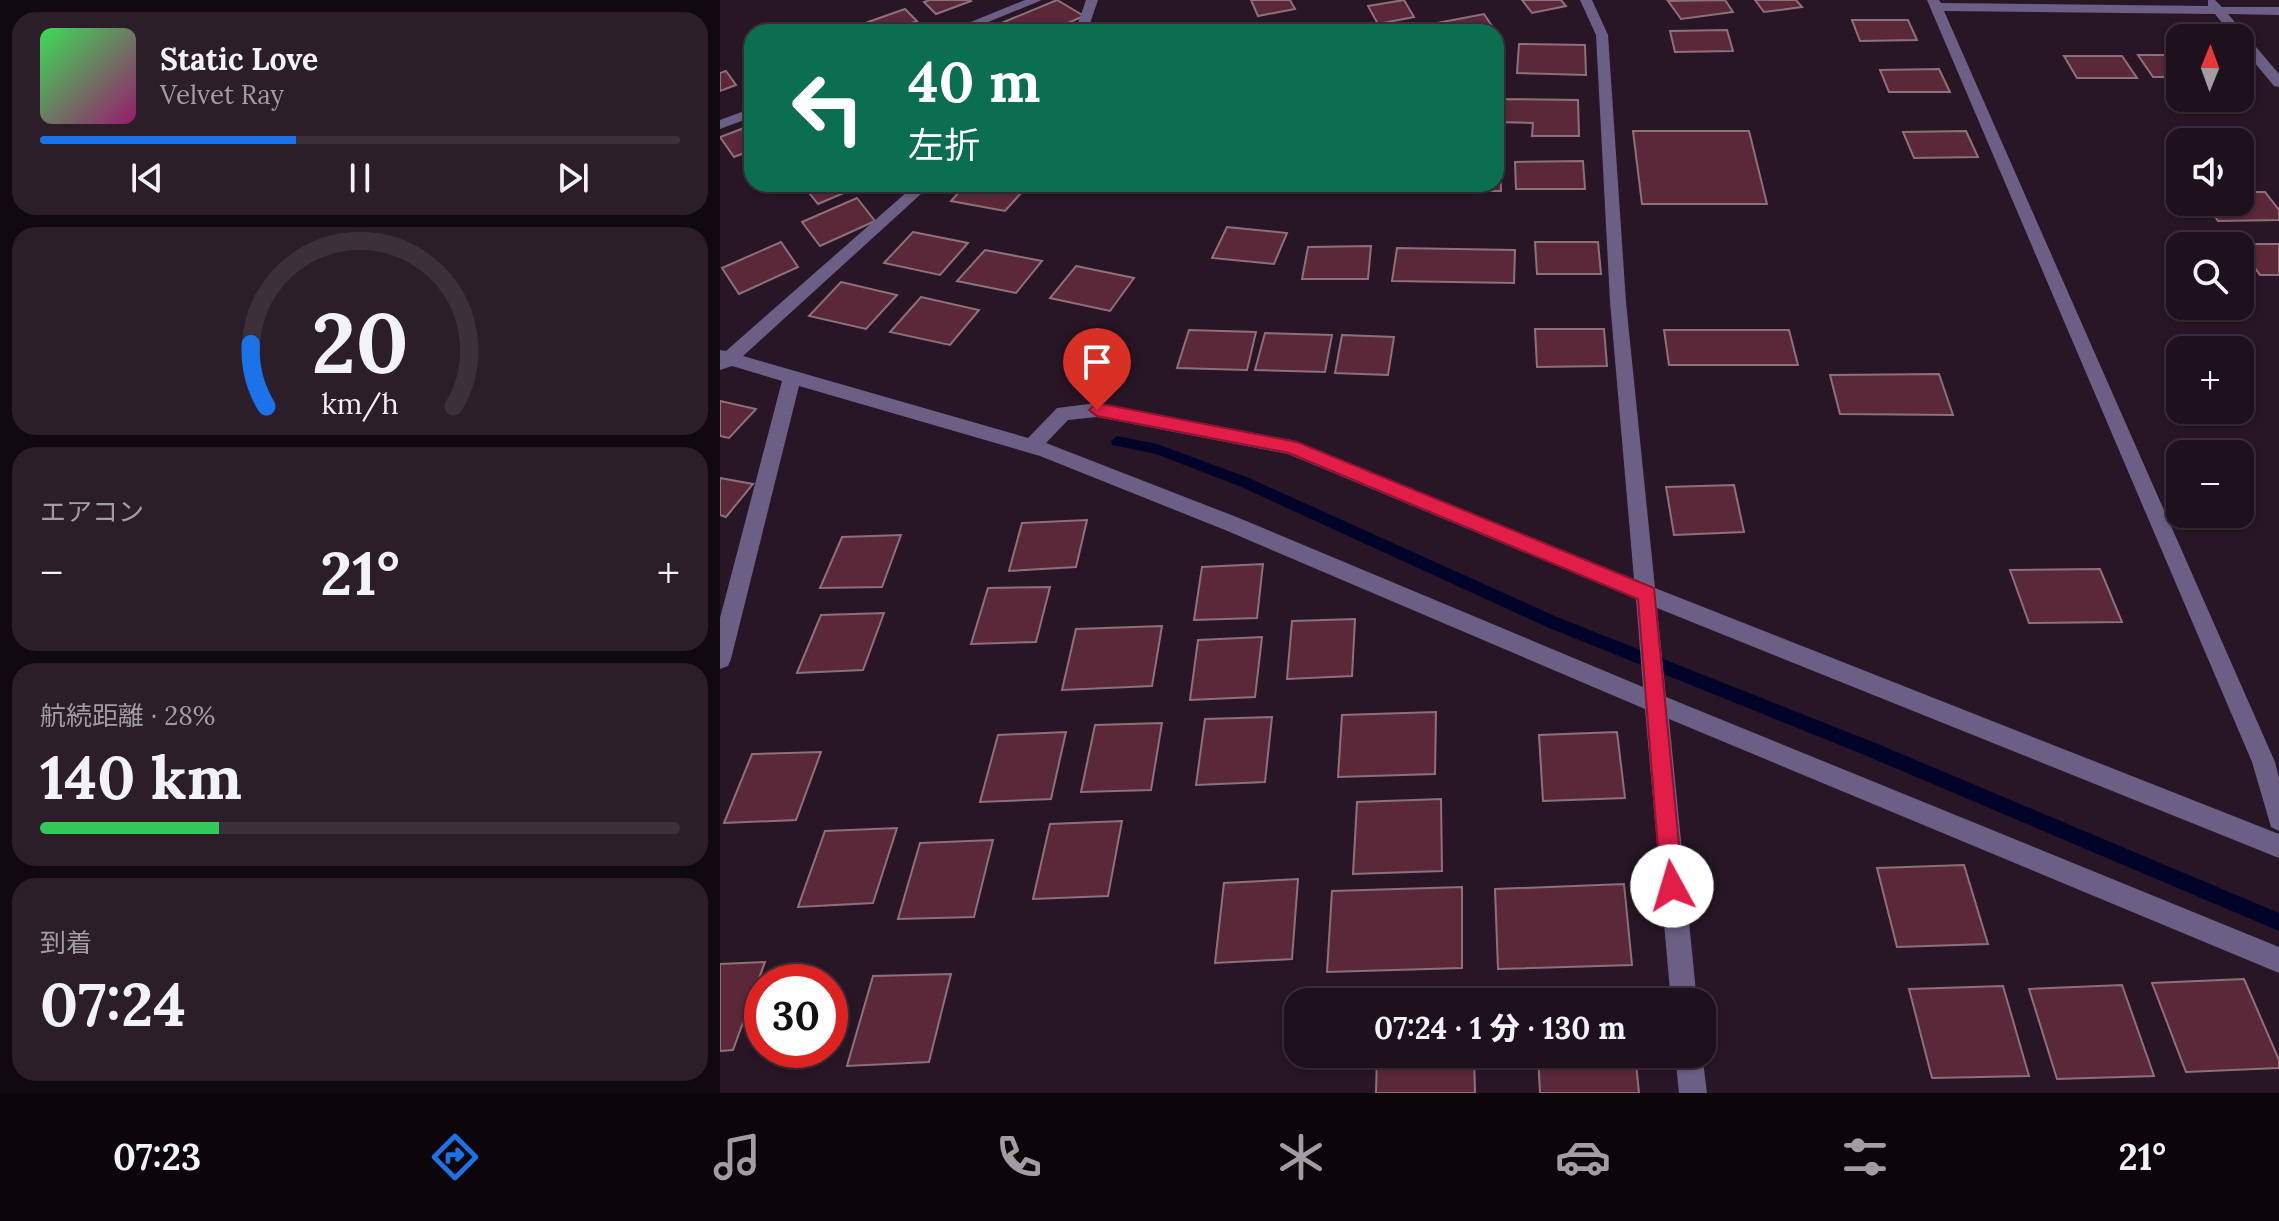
<!DOCTYPE html>
<html lang="ja">
<head>
<meta charset="utf-8">
<style>
	body { margin:0; font-family:Lora,"Noto Sans JP",serif; background:#2b1e29; color:#f1f3f6; height:100vh; display:flex; flex-direction:column; font-size:30px; white-space:nowrap }
	* { box-sizing:border-box; margin:0 }
	p { font-size:26px; color:#a19da3 }
	.icon { flex:none; width:44px; height:44px; fill:none; stroke:currentColor; stroke-width:2; stroke-linecap:round; stroke-linejoin:round }
	.map { position:relative; flex:1; overflow:hidden }
	.panel { display:flex; flex-direction:column; gap:12px; padding:12px; background:#10090f; width:720px }
	.panel>* { flex:none }
	.banner { position:absolute; left:24px; top:24px; width:760px; height:168px; border-radius:24px; box-shadow:0 2px 6px #0004,0 0 0 2px #3c303b; background:#0b6e4f; color:#fff; overflow:hidden }
	.needle { width:52px; rotate:1deg }
	.controls { position:absolute; left:1446px; top:24px; display:grid; gap:16px }
	.controls a { display:grid; place-items:center; width:88px; height:88px; border-radius:16px; background:#1e101c; box-shadow:0 2px 6px #0004,0 0 0 2px #3c303b; font-size:40px }
	.speed { position:absolute; left:24px; top:964px; display:flex; gap:16px; font-size:40px; font-weight:700; text-align:center }
	.speed>* { display:grid; place-content:center; width:104px; height:104px; border-radius:50%; background:#1e101c; box-shadow:0 2px 6px #0004,0 0 0 2px #3c303b; line-height:1 }
	.speed .limit { border:12px solid #d22; background:#fff; color:#111 }
	.pin { position:absolute; display:grid; place-items:center; width:68px; height:68px; color:#fff; margin:-82px -34px; border-radius:50% 50% 50% 0; rotate:-45deg; box-shadow:0 0 8px #0007 }
	.pin .icon { rotate:45deg }
	.me { position:absolute; width:88px; margin:-44px; rotate:354deg; stroke-linejoin:round; filter:drop-shadow(0 0 6px #0008) }
	.turn { display:flex; align-items:center; gap:28px; height:168px; padding:0 32px; font-size:36px }
	.turn .icon { width:104px; height:104px; stroke-width:2.5 }
	.turn b { display:block; font-size:56px; line-height:68px }
	.big { font-size:60px; font-weight:800; line-height:1.1 }
	.panel .widget { flex:1; display:flex; flex-direction:column; justify-content:center; gap:12px; min-width:0; padding:0 28px; border-radius:24px; background:#2b1e29 }
	.panel .dial { align-items:center; gap:0 }
	.dial svg { height:208px; overflow:visible; fill:none; stroke:#3c303b; stroke-width:7; stroke-linecap:round; text-anchor:middle }
	.dial text { fill:#f1f3f6; stroke:none }
	.song { display:flex; align-items:center; gap:24px }
	.cover { width:96px; height:96px; border-radius:12px; background:linear-gradient(135deg,hsl(130 70% 55%),hsl(320 70% 35%)) }
	.played { height:8px; border-radius:4px; background:linear-gradient(90deg,#1a73e8 40%,#3c303b 40%) }
	.keys { display:flex; justify-content:space-around; direction:ltr }
	.heat { display:flex; justify-content:space-between; align-items:center; font-size:44px; direction:ltr }
	.charge { height:12px; border-radius:6px; background:linear-gradient(90deg,#34c759 28%,#3c303b 0) }
	.trip { position:absolute; left:564px; top:988px; width:432px; height:80px; border-radius:24px; background:#1e101c; box-shadow:0 2px 6px #0004,0 0 0 2px #3c303b; font-weight:800; line-height:80px; text-align:center }
	.tab-bar { display:flex; height:128px; justify-content:space-around; align-items:center; background:#0c060b; color:#a19da3 }
	.tab-bar .icon { width:56px; height:56px }
	.tab-bar .current { color:#1a73e8 }
	.tab-bar b { font-size:36px; color:#f1f3f6 }
	main { display:flex; flex:1; min-height:0 }
	.map>svg:first-child { display:block }
</style>
</head>
<body>
<main>
<section class="panel">
<div class="widget">
<div class="song"><i class="cover"></i><div><b>Static Love</b><p>Velvet Ray</p></div></div>
<div class="played"></div>
<div class="keys"><svg class="icon" aria-label="previous" viewBox="0 0 24 24"><path d="M18 5L8 12l10 7zM5 5v14"/></svg><svg class="icon" aria-label="pause" viewBox="0 0 24 24"><path d="M8 5v14M16 5v14"/></svg><svg class="icon" aria-label="next" viewBox="0 0 24 24"><path d="M6 5l10 7-10 7zM19 5v14"/></svg></div>
</div>
<div class="widget dial"><svg viewBox="0 0 100 80">
<path d="M14 69A42 42 0 1 1 86 69"/>
<path d="M14 69A42 42 0 0 1 8 45" stroke="#1a73e8"/>
<text x="50" y="56" font-size="32" font-weight="700">20</text>
<text x="50" y="72" font-size="11">km/h</text>
</svg></div>
<div class="widget"><p>エアコン</p>
<div class="heat"><a>−</a><b class="big">21°</b><a>+</a></div>
</div>
<div class="widget"><p>航続距離 · 28%</p><b class="big">140 km</b><div class="charge"></div></div>
<div class="widget"><p>到着</p><b class="big">07:24</b></div>
</section>
<div class="map">
<svg width="1559" height="1093" viewBox="0 0 1559 1093">
	<rect width="100%" height="100%" fill="#281626"/>
	<g fill="none" stroke-linecap="round" stroke-linejoin="round">
		<path fill="#020328" fill-rule="evenodd" d="M 397,436 L 437,444 L 529,478 L 837,617 L 1153,742 L 1559,913 L 1559,931 L 1142,754 L 827,627 L 519,486 L 436,454 L 392,445 L 391,441 Z"/>
	</g>
	<g fill="#5a2839" stroke="#8e7078" stroke-width="2">
		<path d="M 209,0 L 250,0 L 251,1 L 216,14 L 204,2 Z"/>
		<path d="M 337,0 L 364,16 L 327,32 L 260,32 Z"/>
		<path d="M 531,0 L 570,0 L 575,9 L 538,16 Z"/>
		<path d="M 684,0 L 694,17 L 658,24 L 648,6 Z"/>
		<path d="M 802,0 L 841,0 L 846,6 L 812,13 Z"/>
		<path d="M 1005,0 L 1013,12 L 961,19 L 948,1 Z"/>
		<path d="M 1035,0 L 1076,0 L 1082,7 L 1044,12 Z"/>
		<path d="M 185,9 L 197,21 L 168,32 L 157,32 L 148,22 Z"/>
		<path d="M 764,14 L 776,32 L 717,32 L 712,24 Z"/>
		<path d="M 1132,20 L 1188,20 L 1197,40 L 1140,41 Z"/>
		<path d="M 495,28 L 549,30 L 493,32 Z"/>
		<path d="M 1007,30 L 1013,51 L 955,52 L 950,31 Z"/>
		<path d="M 799,44 L 865,45 L 866,75 L 797,73 Z"/>
		<path d="M 1418,55 L 1460,55 L 1460,77 L 1433,77 Z"/>
		<path d="M 1344,56 L 1402,56 L 1417,78 L 1357,78 Z"/>
		<path d="M 1219,69 L 1230,92 L 1169,92 L 1160,70 Z"/>
		<path d="M 6,71 L 16,85 L 0,91 L 0,73 Z"/>
		<path d="M 776,99 L 858,100 L 859,136 L 812,136 L 813,123 L 776,122 Z"/>
		<path d="M 32,125 L 32,150 L 14,157 L 0,137 Z"/>
		<path d="M 913,131 L 1029,131 L 1047,204 L 922,204 Z"/>
		<path d="M 1246,131 L 1258,157 L 1194,158 L 1183,132 Z"/>
		<path d="M 776,161 L 780,161 L 781,191 L 735,191 L 735,184 L 776,184 Z"/>
		<path d="M 863,161 L 865,189 L 796,189 L 795,162 Z"/>
		<path d="M 82,184 L 145,184 L 98,204 Z"/>
		<path d="M 246,184 L 309,184 L 285,211 L 231,201 Z"/>
		<path d="M 1520,192 L 1545,192 L 1559,210 L 1559,220 L 1498,221 L 1485,202 L 1520,202 Z"/>
		<path d="M 137,198 L 155,221 L 100,246 L 82,222 Z"/>
		<path d="M 507,227 L 567,233 L 554,264 L 492,258 Z"/>
		<path d="M 193,232 L 248,243 L 220,275 L 164,263 Z"/>
		<path d="M 61,242 L 78,267 L 19,294 L 2,268 Z"/>
		<path d="M 815,242 L 878,242 L 881,274 L 817,274 Z"/>
		<path d="M 1518,244 L 1559,244 L 1559,275 L 1540,275 Z"/>
		<path d="M 651,246 L 648,279 L 582,279 L 588,247 Z"/>
		<path d="M 677,248 L 795,250 L 794,283 L 672,281 Z"/>
		<path d="M 265,250 L 322,261 L 296,293 L 237,281 Z"/>
		<path d="M 356,266 L 414,278 L 390,311 L 330,298 Z"/>
		<path d="M 121,282 L 177,295 L 146,329 L 89,316 Z"/>
		<path d="M 201,297 L 259,310 L 230,345 L 170,332 Z"/>
		<path d="M 815,329 L 884,329 L 887,366 L 817,367 Z"/>
		<path d="M 469,330 L 536,332 L 527,370 L 457,368 Z"/>
		<path d="M 944,330 L 1069,330 L 1078,365 L 949,365 Z"/>
		<path d="M 545,333 L 612,335 L 605,372 L 535,370 Z"/>
		<path d="M 622,335 L 674,337 L 668,375 L 615,373 Z"/>
		<path d="M 1219,374 L 1233,415 L 1120,414 L 1110,375 Z"/>
		<path d="M 0,401 L 36,409 L 9,438 L 0,436 Z"/>
		<path d="M 0,478 L 33,484 L 6,517 L 0,515 Z"/>
		<path d="M 1014,485 L 1024,532 L 954,535 L 946,487 Z"/>
		<path d="M 367,520 L 356,567 L 289,571 L 302,523 Z"/>
		<path d="M 181,535 L 162,587 L 100,588 L 122,537 Z"/>
		<path d="M 543,564 L 537,618 L 474,620 L 482,567 Z"/>
		<path d="M 1380,569 L 1402,622 L 1309,623 L 1290,570 Z"/>
		<path d="M 330,587 L 316,642 L 251,644 L 268,588 Z"/>
		<path d="M 164,613 L 143,670 L 77,673 L 101,615 Z"/>
		<path d="M 635,619 L 632,676 L 567,679 L 572,621 Z"/>
		<path d="M 442,626 L 432,686 L 342,690 L 356,629 Z"/>
		<path d="M 542,637 L 535,697 L 470,700 L 478,640 Z"/>
		<path d="M 716,712 L 715,774 L 618,777 L 622,715 Z"/>
		<path d="M 552,717 L 545,782 L 476,785 L 485,719 Z"/>
		<path d="M 442,723 L 431,790 L 361,792 L 375,725 Z"/>
		<path d="M 346,732 L 331,799 L 260,802 L 278,735 Z"/>
		<path d="M 897,732 L 905,798 L 823,801 L 819,735 Z"/>
		<path d="M 101,752 L 76,820 L 4,823 L 32,754 Z"/>
		<path d="M 721,799 L 722,871 L 633,874 L 637,802 Z"/>
		<path d="M 402,821 L 388,896 L 313,899 L 330,824 Z"/>
		<path d="M 177,828 L 153,903 L 78,907 L 105,831 Z"/>
		<path d="M 273,840 L 254,917 L 178,919 L 200,843 Z"/>
		<path d="M 1244,865 L 1268,944 L 1177,947 L 1157,868 Z"/>
		<path d="M 578,879 L 572,959 L 495,963 L 504,883 Z"/>
		<path d="M 904,884 L 912,965 L 778,969 L 775,889 Z"/>
		<path d="M 742,887 L 742,968 L 607,972 L 612,891 Z"/>
		<path d="M 45,962 L 13,1050 L 0,1051 L 0,964 Z"/>
		<path d="M 231,974 L 209,1062 L 127,1066 L 153,976 Z"/>
		<path d="M 1524,979 L 1559,1060 L 1559,1068 L 1466,1072 L 1432,983 Z"/>
		<path d="M 1402,985 L 1434,1076 L 1337,1079 L 1309,989 Z"/>
		<path d="M 1283,986 L 1309,1076 L 1212,1078 L 1189,989 Z"/>
		<path d="M 657,1054 L 754,1054 L 755,1093 L 656,1093 Z"/>
		<path d="M 818,1054 L 915,1054 L 919,1093 L 820,1093 Z"/>
	</g>
	<g fill="none" stroke-linecap="round" stroke-linejoin="round">
		<g fill="#6b5f85" fill-rule="evenodd">
			<path d="M 305,0 L 322,0 L 244,32 L 226,32 Z"/>
			<path d="M 366,0 L 378,0 L 367,32 L 355,32 Z"/>
			<path d="M 860,0 L 872,0 L 888,35 L 906,302 L 935,588 L 1559,834 L 1559,858 L 937,608 L 946,697 L 1559,947 L 1559,973 L 949,719 L 977,1002 L 951,1002 L 925,709 L 505,530 L 320,456 L 79,386 L 11,659 L 8,666 L 0,669 L 0,618 L 62,381 L 12,366 L 0,370 L 0,350 L 6,351 L 196,184 L 212,184 L 23,356 L 308,438 L 337,408 L 377,403 L 571,440 L 914,579 L 890,302 L 876,35 ZM 377,417 L 568,454 L 916,599 L 923,687 L 519,518 L 326,443 L 348,420 Z"/>
			<path d="M 1207,0 L 1219,0 L 1221,3 L 1488,6 L 1488,0 L 1495,0 L 1502,7 L 1559,7 L 1559,15 L 1508,14 L 1559,74 L 1559,87 L 1554,86 L 1520,45 L 1520,38 L 1514,38 L 1495,14 L 1224,11 L 1555,762 L 1559,778 L 1559,831 L 1551,827 L 1532,762 Z"/>
			<path d="M 32,108 L 32,117 L 0,129 L 0,120 Z"/>
			<path d="M 982,1053 L 987,1093 L 959,1093 L 955,1054 Z"/>
		</g>
	</g>
	<path fill="#e11d48" stroke="#92132f" stroke-width="2" d="M 377,403 L 577,442 L 934,588 L 963,886 L 960,894 L 952,898 L 944,894 L 941,886 L 918,599 L 569,453 L 377,416 L 369,410 Z"/>
</svg>
<div class="controls">
<a><svg class="needle" viewBox="-14 -14 28 28"><path d="M0-13l5 13h-10z" fill="#e53935"/><path d="M0 13l5-13h-10z" fill="#a19da3"/></svg></a>
<a><svg class="icon" aria-label="sound" viewBox="0 0 24 24"><path d="M4 9h4l5-4v14l-5-4H4zM17 9q2 3 0 6"/></svg></a>
<a><svg class="icon" aria-label="search" viewBox="0 0 24 24"><circle cx="10" cy="10" r="6"/><path d="M15 15l6 6"/></svg></a>
<a>+</a>
<a>−</a>
</div>
<div class="speed"><div class="limit">30</div></div>
<div class="pin" style="left:377px;top:410px;background:#d93025"><svg class="icon" aria-label="arrive" viewBox="0 0 24 24"><path d="M6 21V4h12l-3 4 3 4H6"/></svg></div>
<svg class="me" style="left:952px;top:886px" viewBox="-20 -20 40 40"><circle r="19" fill="#fff"/><path d="M0-13L10 11 0 6-10 11z" fill="#e11d48"/></svg>
<div class="trip">07:24 · 1 分 · 130 m</div>
<div class="banner">
<div class="turn"><svg class="icon" aria-label="left" viewBox="0 0 24 24"><path d="M17 20v-9H6M10 6l-5 5 5 5"/></svg><div><b>40 m</b>左折</div></div>
</div>
</div>
</main>
<nav class="tab-bar">
<b>07:23</b>
<svg class="icon current" aria-label="directions" viewBox="0 0 24 24"><path d="M12 3l9 9-9 9-9-9zM9 14v-3h6M13 9l2 2-2 2"/></svg>
<svg class="icon" aria-label="music" viewBox="0 0 24 24"><path d="M9 18V5l10-2v13"/><circle cx="6" cy="18" r="3"/><circle cx="16" cy="16" r="3"/></svg>
<svg class="icon" aria-label="phone" viewBox="0 0 24 24"><path d="M5 4h4l2 5-3 2q2 4 5 5l2-3 5 2v4C11 20 4 13 5 4z"/></svg>
<svg class="icon" aria-label="climate" viewBox="0 0 24 24"><path d="M12 3v18M4 7l16 10M4 17L20 7"/></svg>
<svg class="icon" aria-label="car" viewBox="0 0 24 24"><path d="M5 17H2v-5l4-1 3-4h7l3 4 3 1v5h-3M9 17h6M6 11h13"/><circle cx="7" cy="17" r="2"/><circle cx="17" cy="17" r="2"/></svg>
<svg class="icon" aria-label="filters" viewBox="0 0 24 24"><path d="M4 7h16M4 17h16"/><circle cx="9" cy="7" r="2"/><circle cx="15" cy="17" r="2"/></svg>
<b>21°</b>
</nav>
</body>
</html>
